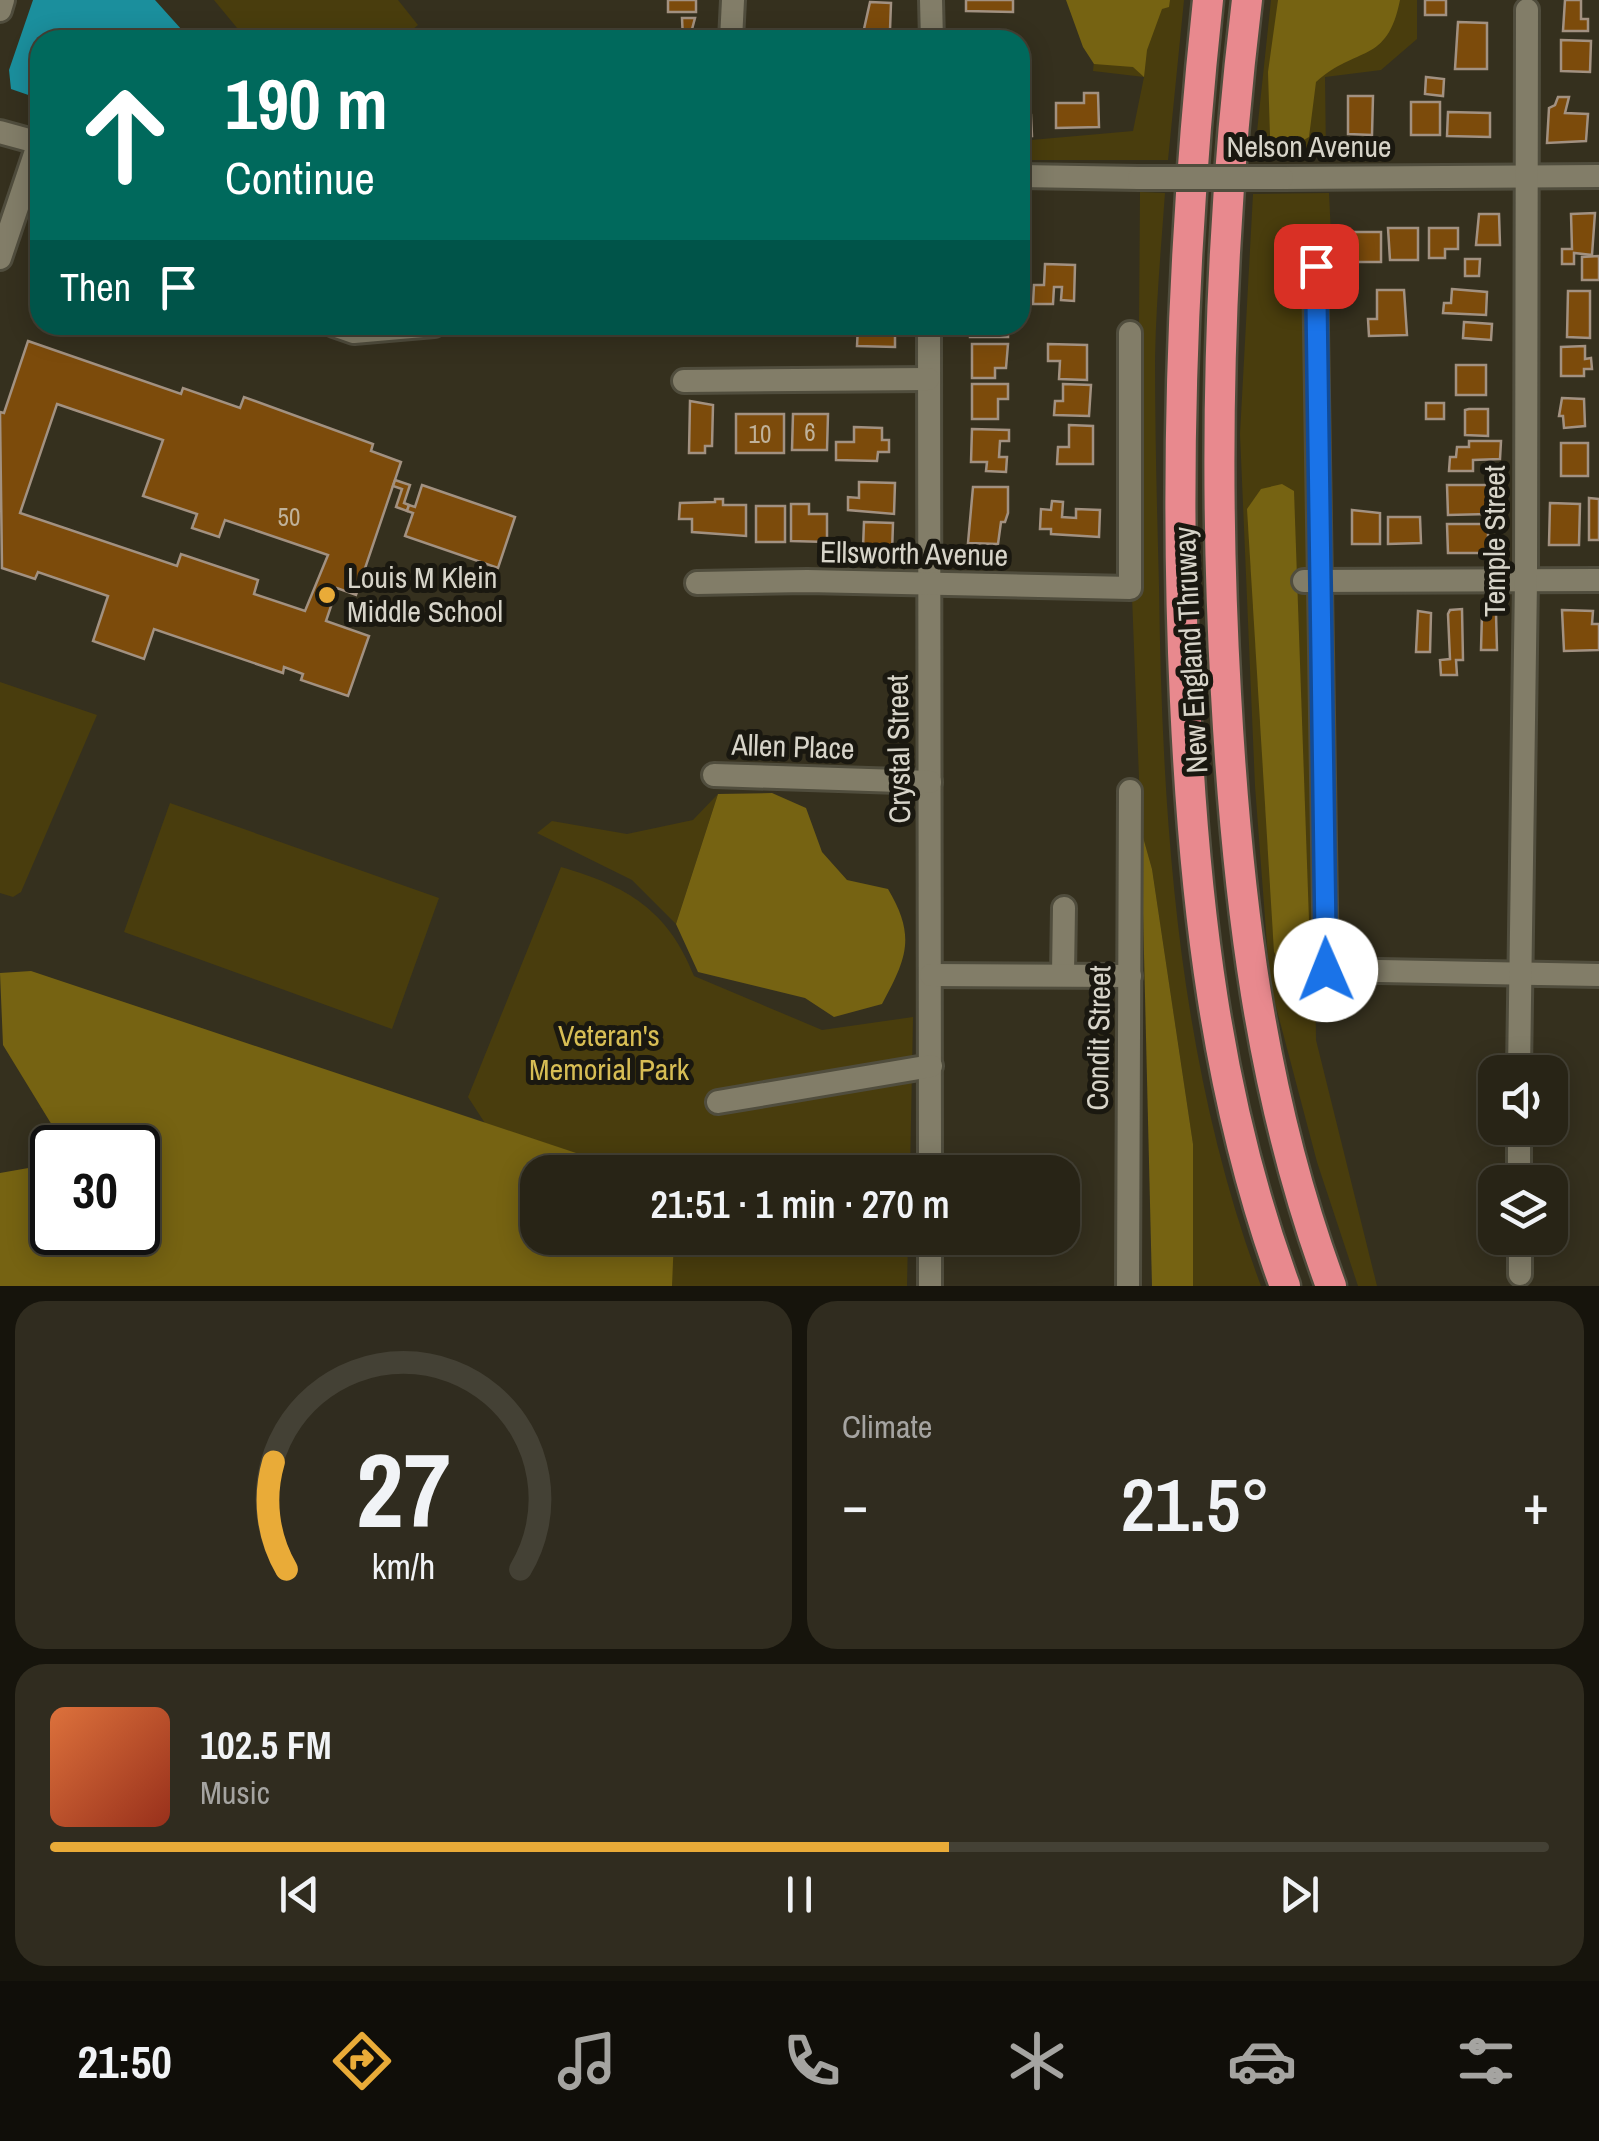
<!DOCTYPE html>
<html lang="en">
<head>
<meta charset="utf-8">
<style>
	body { margin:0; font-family:"Archivo Narrow",sans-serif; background:#302c1f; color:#f1f3f6; height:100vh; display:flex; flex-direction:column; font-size:38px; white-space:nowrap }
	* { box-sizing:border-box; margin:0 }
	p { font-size:32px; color:#a5a4a1 }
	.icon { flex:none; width:55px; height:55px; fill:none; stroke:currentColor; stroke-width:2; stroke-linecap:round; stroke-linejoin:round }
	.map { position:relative; height:1286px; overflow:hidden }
	.side { display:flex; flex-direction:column; gap:15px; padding:15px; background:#16140c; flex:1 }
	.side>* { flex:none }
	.guide { position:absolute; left:30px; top:30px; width:1000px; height:305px; border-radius:30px; box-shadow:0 5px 25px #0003,0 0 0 2px #444135; background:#00695c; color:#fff; overflow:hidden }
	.tools { position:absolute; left:1478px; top:1055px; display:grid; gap:20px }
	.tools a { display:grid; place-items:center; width:90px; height:90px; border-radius:20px; background:#282416; box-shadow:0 5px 25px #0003,0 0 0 2px #444135; font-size:50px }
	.speed { position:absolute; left:30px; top:1125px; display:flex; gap:20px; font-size:50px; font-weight:700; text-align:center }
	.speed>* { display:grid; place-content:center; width:130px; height:130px; border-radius:50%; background:#282416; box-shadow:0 5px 25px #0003,0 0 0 2px #444135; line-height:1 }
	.speed .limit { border:5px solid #111; border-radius:15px; background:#fff; color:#111 }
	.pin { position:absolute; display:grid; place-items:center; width:85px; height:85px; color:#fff; margin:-42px; border-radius:20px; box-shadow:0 5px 15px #0006 }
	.me { position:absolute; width:110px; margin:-55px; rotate:359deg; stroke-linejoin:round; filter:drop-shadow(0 0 8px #0008) }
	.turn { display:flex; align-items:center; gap:35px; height:210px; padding:0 30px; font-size:45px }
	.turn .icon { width:130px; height:130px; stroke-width:2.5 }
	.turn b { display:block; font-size:70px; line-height:85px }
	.then { display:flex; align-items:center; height:95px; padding:0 30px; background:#0003; gap:20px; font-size:38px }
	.big { font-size:75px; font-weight:600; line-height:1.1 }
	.side .card { flex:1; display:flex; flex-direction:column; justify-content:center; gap:15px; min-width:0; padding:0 35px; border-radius:30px; background:#302c1f }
	.side .dial { align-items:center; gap:0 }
	.dial svg { height:260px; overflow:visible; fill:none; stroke:#444135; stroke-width:7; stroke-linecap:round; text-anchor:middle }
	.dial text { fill:#f1f3f6; stroke:none }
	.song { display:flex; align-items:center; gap:30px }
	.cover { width:120px; height:120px; border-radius:15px; background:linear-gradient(135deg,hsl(20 70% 55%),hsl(10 70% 35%)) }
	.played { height:10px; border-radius:5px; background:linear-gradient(90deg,#e9ab38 60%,#444135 60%) }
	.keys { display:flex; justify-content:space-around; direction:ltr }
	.heat { display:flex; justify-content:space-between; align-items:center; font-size:55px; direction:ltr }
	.side .tiles { flex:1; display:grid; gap:15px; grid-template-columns:1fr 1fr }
	.card:last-child { grid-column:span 2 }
	.trip { position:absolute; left:520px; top:1155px; width:560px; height:100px; border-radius:30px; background:#282416; box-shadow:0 5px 25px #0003,0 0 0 2px #444135; font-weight:600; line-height:100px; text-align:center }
	.dock { display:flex; height:160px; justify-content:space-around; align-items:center; background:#100e09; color:#a5a4a1 }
	.dock .icon { width:70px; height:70px }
	.dock .current { color:#e9ab38 }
	.dock b { font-size:45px; color:#f1f3f6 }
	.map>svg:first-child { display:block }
</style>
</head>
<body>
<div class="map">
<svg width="1599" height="1286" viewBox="0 0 1599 1286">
	<rect width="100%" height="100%" fill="#35301e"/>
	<g fill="#493d0d">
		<path d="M 214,0 L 398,0 L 418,25 L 400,40 L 247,40 Z"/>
		<path d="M 1100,0 L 1184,0 L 1168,160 L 1020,160 L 1020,141 L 1133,131 L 1144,77 L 1093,71 Z"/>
		<path d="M 1271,0 L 1417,0 L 1417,39 L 1381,70 L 1325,77 L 1326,156 L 1254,160 Z"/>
		<path d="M 1140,192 L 1165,193 C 1161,248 1156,304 1155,359 C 1155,434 1157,510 1159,586 C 1162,821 1178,1064 1261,1286 L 1193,1286 L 1193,1144 L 1152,869 L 1141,830 L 1132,596 L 1137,586 Z"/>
		<path d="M 1329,193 L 1331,235 L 1317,233 L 1306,241 L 1316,1040 L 1377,1286 L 1358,1286 L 1317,1162 L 1270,984 L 1255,786 L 1240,434 L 1253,194 Z"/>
		<path d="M 0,682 L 97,715 L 21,892 L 13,897 L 0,893 Z"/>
		<path d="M 718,794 L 676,924 L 632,880 L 537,833 L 552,821 L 627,834 L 693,820 Z"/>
		<path d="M 170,803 L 439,898 L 392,1029 L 124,932 Z"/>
		<path d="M 561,867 C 627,886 668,910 694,976 L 822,1030 L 913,1017 L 910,1172 L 605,1172 L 492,1134 L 468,1097 Z"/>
		<path d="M 648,1238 L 908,1238 L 907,1286 L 631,1286 Z"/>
	</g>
	<g fill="#766312" fill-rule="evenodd">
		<path d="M 1066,0 L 1170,0 L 1169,7 L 1162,9 L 1147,50 L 1144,77 L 1133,67 L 1094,64 L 1083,47 Z"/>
		<path d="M 1278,0 L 1400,0 C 1387,65 1357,45 1316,82 L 1309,137 L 1290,148 L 1270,136 L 1268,72 Z"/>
		<path d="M 1282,484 L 1294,491 L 1309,921 L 1297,964 L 1284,968 L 1274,952 L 1247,509 L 1261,489 Z"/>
		<path d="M 772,793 L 806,808 L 822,852 L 847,880 L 888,889 C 916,936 907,958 882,1004 L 834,1017 L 805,998 L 698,972 L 676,924 L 718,794 Z"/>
		<path d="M 1141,830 L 1152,869 L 1193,1144 L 1193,1286 L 1152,1286 Z"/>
		<path d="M 31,971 L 621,1168 L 627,1172 L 538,1172 L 538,1238 L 674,1238 L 672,1286 L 0,1286 L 0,1173 L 34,1167 L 55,1130 L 3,1045 L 0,973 ZM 52,1148 L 138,1148 L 138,1232 L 52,1232 Z"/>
	</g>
	<path fill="#1b8f9d" d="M 33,0 L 155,0 L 191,40 L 40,40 L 40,99 L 11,89 L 9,70 Z"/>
	<g fill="#7c4b0b" stroke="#a29181" stroke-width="2.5" fill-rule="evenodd">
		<rect x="668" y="0" width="28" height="12"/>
		<path d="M 966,0 L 1013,0 L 1013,12 L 966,11 Z"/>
		<rect x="1425" y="0" width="21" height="15"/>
		<path d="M 1565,0 L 1581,0 L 1581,19 L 1588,19 L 1588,31 L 1563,31 Z"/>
		<path d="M 870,2 L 891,3 L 890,30 L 864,29 Z"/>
		<path d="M 682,18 L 695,18 L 691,33 L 697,33 L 696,40 L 683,40 Z"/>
		<path d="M 1458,22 L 1487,23 L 1487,69 L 1455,69 Z"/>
		<path d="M 1561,40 L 1591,41 L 1590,72 L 1561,71 Z"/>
		<path d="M 1426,77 L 1444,79 L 1443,96 L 1425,94 Z"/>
		<path d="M 1084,93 L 1098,93 L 1099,127 L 1056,128 L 1056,103 L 1084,103 Z"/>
		<path d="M 1348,96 L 1373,96 L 1372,135 L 1348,134 Z"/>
		<path d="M 1558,97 L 1569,97 L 1565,113 L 1588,114 L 1586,141 L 1547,143 L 1549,108 L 1555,105 Z"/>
		<rect x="1411" y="102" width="29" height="33"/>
		<path d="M 1448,112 L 1490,113 L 1490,137 L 1447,136 Z"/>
		<path d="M 1020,115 L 1031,115 L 1032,136 L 1020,137 Z"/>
		<path d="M 1595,213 L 1592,255 L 1574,253 L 1574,264 L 1562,264 L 1562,249 L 1572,249 L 1571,214 Z"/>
		<path d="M 1479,214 L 1499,214 L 1500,245 L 1476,245 Z"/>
		<path d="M 1388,228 L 1418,228 L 1418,260 L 1390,260 Z"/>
		<path d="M 1429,228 L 1458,228 L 1458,249 L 1445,249 L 1445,258 L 1429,258 Z"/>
		<rect x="1350" y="232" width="31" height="30"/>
		<path d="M 1599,256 L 1599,280 L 1582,280 L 1582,257 Z"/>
		<path d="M 1465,259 L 1480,259 L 1479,276 L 1465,276 Z"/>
		<path d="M 1045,264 L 1075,265 L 1074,301 L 1061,300 L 1062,287 L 1054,287 L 1053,304 L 1033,304 L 1034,285 L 1044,285 Z"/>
		<path d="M 1452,289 L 1487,292 L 1486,315 L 1443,313 L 1444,303 L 1451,303 Z"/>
		<path d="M 1377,290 L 1404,290 L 1407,335 L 1369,336 L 1368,319 L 1377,319 Z"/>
		<path d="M 1568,291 L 1590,291 L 1590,338 L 1567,337 Z"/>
		<path d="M 1464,322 L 1492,324 L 1491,340 L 1463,338 Z"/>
		<path d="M 755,325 L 791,325 L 792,335 L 755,335 Z"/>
		<path d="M 900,325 L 895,327 L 895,347 L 857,346 L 858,326 Z"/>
		<rect x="970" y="325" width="38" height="12"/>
		<path d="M 28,341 L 181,394 L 183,388 L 240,408 L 244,397 L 373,444 L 371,451 L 401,462 L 356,595 L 337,588 L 326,621 L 369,636 L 348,696 L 301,680 L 303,674 L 284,667 L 283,673 L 154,629 L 144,659 L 93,641 L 108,596 L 38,572 L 35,579 L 2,568 L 0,412 L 4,413 ZM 57,404 L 163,440 L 143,496 L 197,514 L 192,528 L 219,537 L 225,520 L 328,555 L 305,611 L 254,594 L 258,580 L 181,554 L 177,566 L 20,513 Z"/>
		<path d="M 972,344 L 1008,344 L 1006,368 L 995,368 L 995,378 L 972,378 Z"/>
		<path d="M 1048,344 L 1087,345 L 1087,380 L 1059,379 L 1060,361 L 1048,361 Z"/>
		<path d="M 1585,346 L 1585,359 L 1591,358 L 1592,369 L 1584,369 L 1584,376 L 1561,376 L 1561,347 Z"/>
		<rect x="1456" y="365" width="30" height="30"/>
		<path d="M 972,384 L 1008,384 L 1008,399 L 998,399 L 998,419 L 972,419 Z"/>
		<path d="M 1063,384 L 1091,385 L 1089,416 L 1054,415 L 1055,401 L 1063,401 Z"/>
		<path d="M 1562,398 L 1584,399 L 1585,426 L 1564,428 L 1563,416 L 1559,416 Z"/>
		<path d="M 690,401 L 713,405 L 712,446 L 705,446 L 705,453 L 689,453 Z"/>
		<rect x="1426" y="403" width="18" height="16"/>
		<path d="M 1469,409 L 1488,409 L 1488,436 L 1465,435 L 1465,410 Z"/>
		<rect x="736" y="414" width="48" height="39"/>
		<path d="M 793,414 L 828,414 L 827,450 L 792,450 Z"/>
		<path d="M 1069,425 L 1093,426 L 1093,464 L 1057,464 L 1058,447 L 1069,447 Z"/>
		<path d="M 854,427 L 882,428 L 882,440 L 889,440 L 889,452 L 878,452 L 877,461 L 836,460 L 836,442 L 854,442 Z"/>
		<path d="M 972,429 L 1009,430 L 1009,441 L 1000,441 L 999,457 L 1007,457 L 1006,472 L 986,471 L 987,462 L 971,462 Z"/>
		<path d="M 1469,441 L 1501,441 L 1500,459 L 1473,460 L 1473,471 L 1449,471 L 1450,457 L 1456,457 L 1457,447 L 1469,447 Z"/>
		<rect x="1561" y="443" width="27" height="33"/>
		<path d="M 395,480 L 410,485 L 404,503 L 409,505 L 407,511 L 396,507 L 402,489 L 393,486 Z"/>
		<path d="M 859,482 L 895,483 L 894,514 L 848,510 L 848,497 L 859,498 Z"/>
		<path d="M 422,485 L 515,517 L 498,568 L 405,536 L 413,513 L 407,511 L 409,505 L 415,507 Z"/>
		<path d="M 1447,485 L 1489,485 L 1489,514 L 1448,515 Z"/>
		<path d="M 973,487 L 1008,487 L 1008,513 L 1005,522 L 1001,522 L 998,544 L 968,543 Z"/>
		<path d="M 1589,498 L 1599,499 L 1599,540 L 1589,540 Z"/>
		<path d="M 715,499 L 723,499 L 723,505 L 746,505 L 746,536 L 692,532 L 692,519 L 679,519 L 680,503 L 715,502 Z"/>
		<path d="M 1052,501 L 1063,502 L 1062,517 L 1076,518 L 1076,509 L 1100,510 L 1099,537 L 1051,534 L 1051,529 L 1040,529 L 1041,509 L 1051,510 Z"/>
		<path d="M 1550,503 L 1580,504 L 1579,545 L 1549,545 Z"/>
		<path d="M 791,504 L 809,504 L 809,514 L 827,514 L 827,542 L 791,541 Z"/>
		<rect x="756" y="506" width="29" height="36"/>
		<path d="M 1352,510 L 1380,513 L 1380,544 L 1352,544 Z"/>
		<path d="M 1388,517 L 1420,517 L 1421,543 L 1388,544 Z"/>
		<path d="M 864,522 L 893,523 L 892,553 L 863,548 Z"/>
		<path d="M 1447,524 L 1488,524 L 1488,553 L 1448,553 Z"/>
		<path d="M 1462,609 L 1463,660 L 1456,660 L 1457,675 L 1441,675 L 1440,660 L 1450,659 L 1448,614 L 1450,610 Z"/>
		<path d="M 1562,610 L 1593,611 L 1592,624 L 1599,624 L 1599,650 L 1564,651 Z"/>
		<path d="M 1418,611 L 1431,613 L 1430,652 L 1416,652 Z"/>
		<path d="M 1482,613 L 1496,613 L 1497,650 L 1481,650 Z"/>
	</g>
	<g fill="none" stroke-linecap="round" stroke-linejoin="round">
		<defs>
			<g id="minor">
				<path d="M 931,0 L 932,40"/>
				<path d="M 0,10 L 3,0"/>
				<path d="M 731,40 L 733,0"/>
				<path d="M 0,132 L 40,143"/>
				<path d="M 1020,176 L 1139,178"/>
				<path d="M 1282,178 L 1599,176"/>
				<path d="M 0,258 L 39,142"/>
				<path d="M 1315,266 L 1326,970 L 1599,975"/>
				<path d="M 334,325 L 354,332 L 434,325"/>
				<path d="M 929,325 L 930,1172"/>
				<path d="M 684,381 L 928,379"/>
				<path d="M 1304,581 L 1599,580"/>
				<path d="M 697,583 L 807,581 L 1130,588 L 1130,333"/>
				<path d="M 714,775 L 930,782"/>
				<path d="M 1063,974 L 1064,908"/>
				<path d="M 931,975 L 1130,976"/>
				<path d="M 1519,1072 L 1526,580 L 1527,10"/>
				<path d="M 718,1102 L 931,1066"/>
				<path d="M 1519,1128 L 1519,1182"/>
				<path d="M 1520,1238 L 1520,1274"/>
				<path d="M 930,1286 L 930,1238"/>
				<path d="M 1128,1286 L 1130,791"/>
			</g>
			<g id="highway">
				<path d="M 1208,0 C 1183,233 1174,466 1185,701 C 1194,899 1216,1098 1285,1286"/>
				<path d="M 1247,0 C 1219,230 1213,463 1226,694 C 1237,895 1260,1095 1331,1286"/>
			</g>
		</defs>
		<use href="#minor" stroke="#504d3d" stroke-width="28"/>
		<use href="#highway" stroke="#504d3d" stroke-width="35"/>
		<use href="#minor" stroke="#827d68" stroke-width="22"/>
		<use href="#highway" stroke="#e8898e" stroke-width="30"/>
		<defs>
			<path id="minor-bridge" d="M 1139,178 L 1282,178"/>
		</defs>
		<use href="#minor-bridge" stroke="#504d3d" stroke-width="28" stroke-linecap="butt"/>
		<use href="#minor-bridge" stroke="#827d68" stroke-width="22"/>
	</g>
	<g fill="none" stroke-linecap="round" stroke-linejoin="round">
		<defs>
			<path id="route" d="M 1316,266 L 1326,970"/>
		</defs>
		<use href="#route" stroke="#114b97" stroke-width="25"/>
		<use href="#route" stroke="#1a73e8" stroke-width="18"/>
	</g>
	<circle fill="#e9ab38" stroke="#1a1810" stroke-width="4" cx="327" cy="595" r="10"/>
	<g text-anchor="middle" stroke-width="10" stroke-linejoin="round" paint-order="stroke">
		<g font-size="25" fill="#c0b29a">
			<text x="810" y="441">6</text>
			<text x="760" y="443">10</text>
			<text x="289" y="526">50</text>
		</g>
		<g font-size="30" fill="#d7d4c9" stroke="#1a1810">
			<text x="1309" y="157">Nelson Avenue</text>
			<text transform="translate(1495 541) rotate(-90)" y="10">Temple Street</text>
			<text transform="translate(914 554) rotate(1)" y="10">Ellsworth Avenue</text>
			<text transform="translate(1191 650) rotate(-93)" y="10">New England Thruway</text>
			<text transform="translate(793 747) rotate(2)" y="10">Allen Place</text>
			<text transform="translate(899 749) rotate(-91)" y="10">Crystal Street</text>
			<text transform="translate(1099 1038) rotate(-89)" y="10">Condit Street</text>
		</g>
		<g font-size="30" fill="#d7d4c9" stroke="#1a1810" text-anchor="start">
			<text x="347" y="588">Louis M Klein<tspan x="347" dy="34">Middle School</tspan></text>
		</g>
		<g font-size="30" fill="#d7bd54" stroke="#1a1810">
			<text x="609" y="1046">Veteran's<tspan x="609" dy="34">Memorial Park</tspan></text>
		</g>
	</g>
</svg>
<div class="tools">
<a><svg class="icon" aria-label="sound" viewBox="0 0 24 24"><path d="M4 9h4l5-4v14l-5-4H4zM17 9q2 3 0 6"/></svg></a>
<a><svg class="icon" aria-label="layers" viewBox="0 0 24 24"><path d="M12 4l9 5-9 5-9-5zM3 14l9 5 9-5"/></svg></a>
</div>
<div class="speed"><div class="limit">30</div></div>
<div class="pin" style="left:1316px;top:266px;background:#d93025"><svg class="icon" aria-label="arrive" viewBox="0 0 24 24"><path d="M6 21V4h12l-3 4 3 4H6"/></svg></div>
<svg class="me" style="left:1326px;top:970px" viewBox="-20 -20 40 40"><circle r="19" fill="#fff"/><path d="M0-13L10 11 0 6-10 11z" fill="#1a73e8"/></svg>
<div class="trip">21:51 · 1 min · 270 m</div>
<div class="guide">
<div class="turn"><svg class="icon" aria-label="ahead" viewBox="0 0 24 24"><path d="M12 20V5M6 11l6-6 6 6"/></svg><div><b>190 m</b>Continue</div></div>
<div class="then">Then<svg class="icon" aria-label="arrive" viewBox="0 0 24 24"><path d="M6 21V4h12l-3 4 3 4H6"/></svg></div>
</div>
</div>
<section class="side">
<div class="tiles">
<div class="card dial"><svg viewBox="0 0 100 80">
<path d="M14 69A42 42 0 1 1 86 69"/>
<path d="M14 69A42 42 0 0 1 10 36" stroke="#e9ab38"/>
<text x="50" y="56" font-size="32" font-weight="700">27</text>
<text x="50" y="72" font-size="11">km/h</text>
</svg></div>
<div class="card"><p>Climate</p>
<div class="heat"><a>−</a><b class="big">21.5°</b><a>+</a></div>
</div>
<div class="card">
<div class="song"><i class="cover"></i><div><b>102.5 FM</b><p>Music</p></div></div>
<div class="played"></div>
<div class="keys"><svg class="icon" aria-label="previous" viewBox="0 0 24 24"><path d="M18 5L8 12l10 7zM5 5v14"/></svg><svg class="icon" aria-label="pause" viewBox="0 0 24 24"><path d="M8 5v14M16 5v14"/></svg><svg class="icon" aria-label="next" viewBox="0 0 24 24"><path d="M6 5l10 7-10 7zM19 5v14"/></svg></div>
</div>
</div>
</section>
<nav class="dock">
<b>21:50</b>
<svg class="icon current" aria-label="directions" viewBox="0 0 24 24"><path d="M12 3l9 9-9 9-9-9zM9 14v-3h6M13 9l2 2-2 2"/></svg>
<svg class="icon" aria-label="music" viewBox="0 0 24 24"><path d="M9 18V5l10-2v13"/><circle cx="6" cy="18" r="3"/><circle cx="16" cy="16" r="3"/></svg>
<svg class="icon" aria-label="phone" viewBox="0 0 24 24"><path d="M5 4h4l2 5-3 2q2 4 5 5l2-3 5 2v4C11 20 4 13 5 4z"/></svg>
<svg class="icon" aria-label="climate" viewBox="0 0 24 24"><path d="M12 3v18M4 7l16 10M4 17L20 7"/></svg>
<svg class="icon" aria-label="car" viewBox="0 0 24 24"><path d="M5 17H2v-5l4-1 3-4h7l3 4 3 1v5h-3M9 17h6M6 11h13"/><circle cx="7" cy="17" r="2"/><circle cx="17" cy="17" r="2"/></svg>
<svg class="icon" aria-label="filters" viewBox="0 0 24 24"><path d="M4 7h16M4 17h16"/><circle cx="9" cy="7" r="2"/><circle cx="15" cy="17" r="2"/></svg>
</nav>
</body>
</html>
